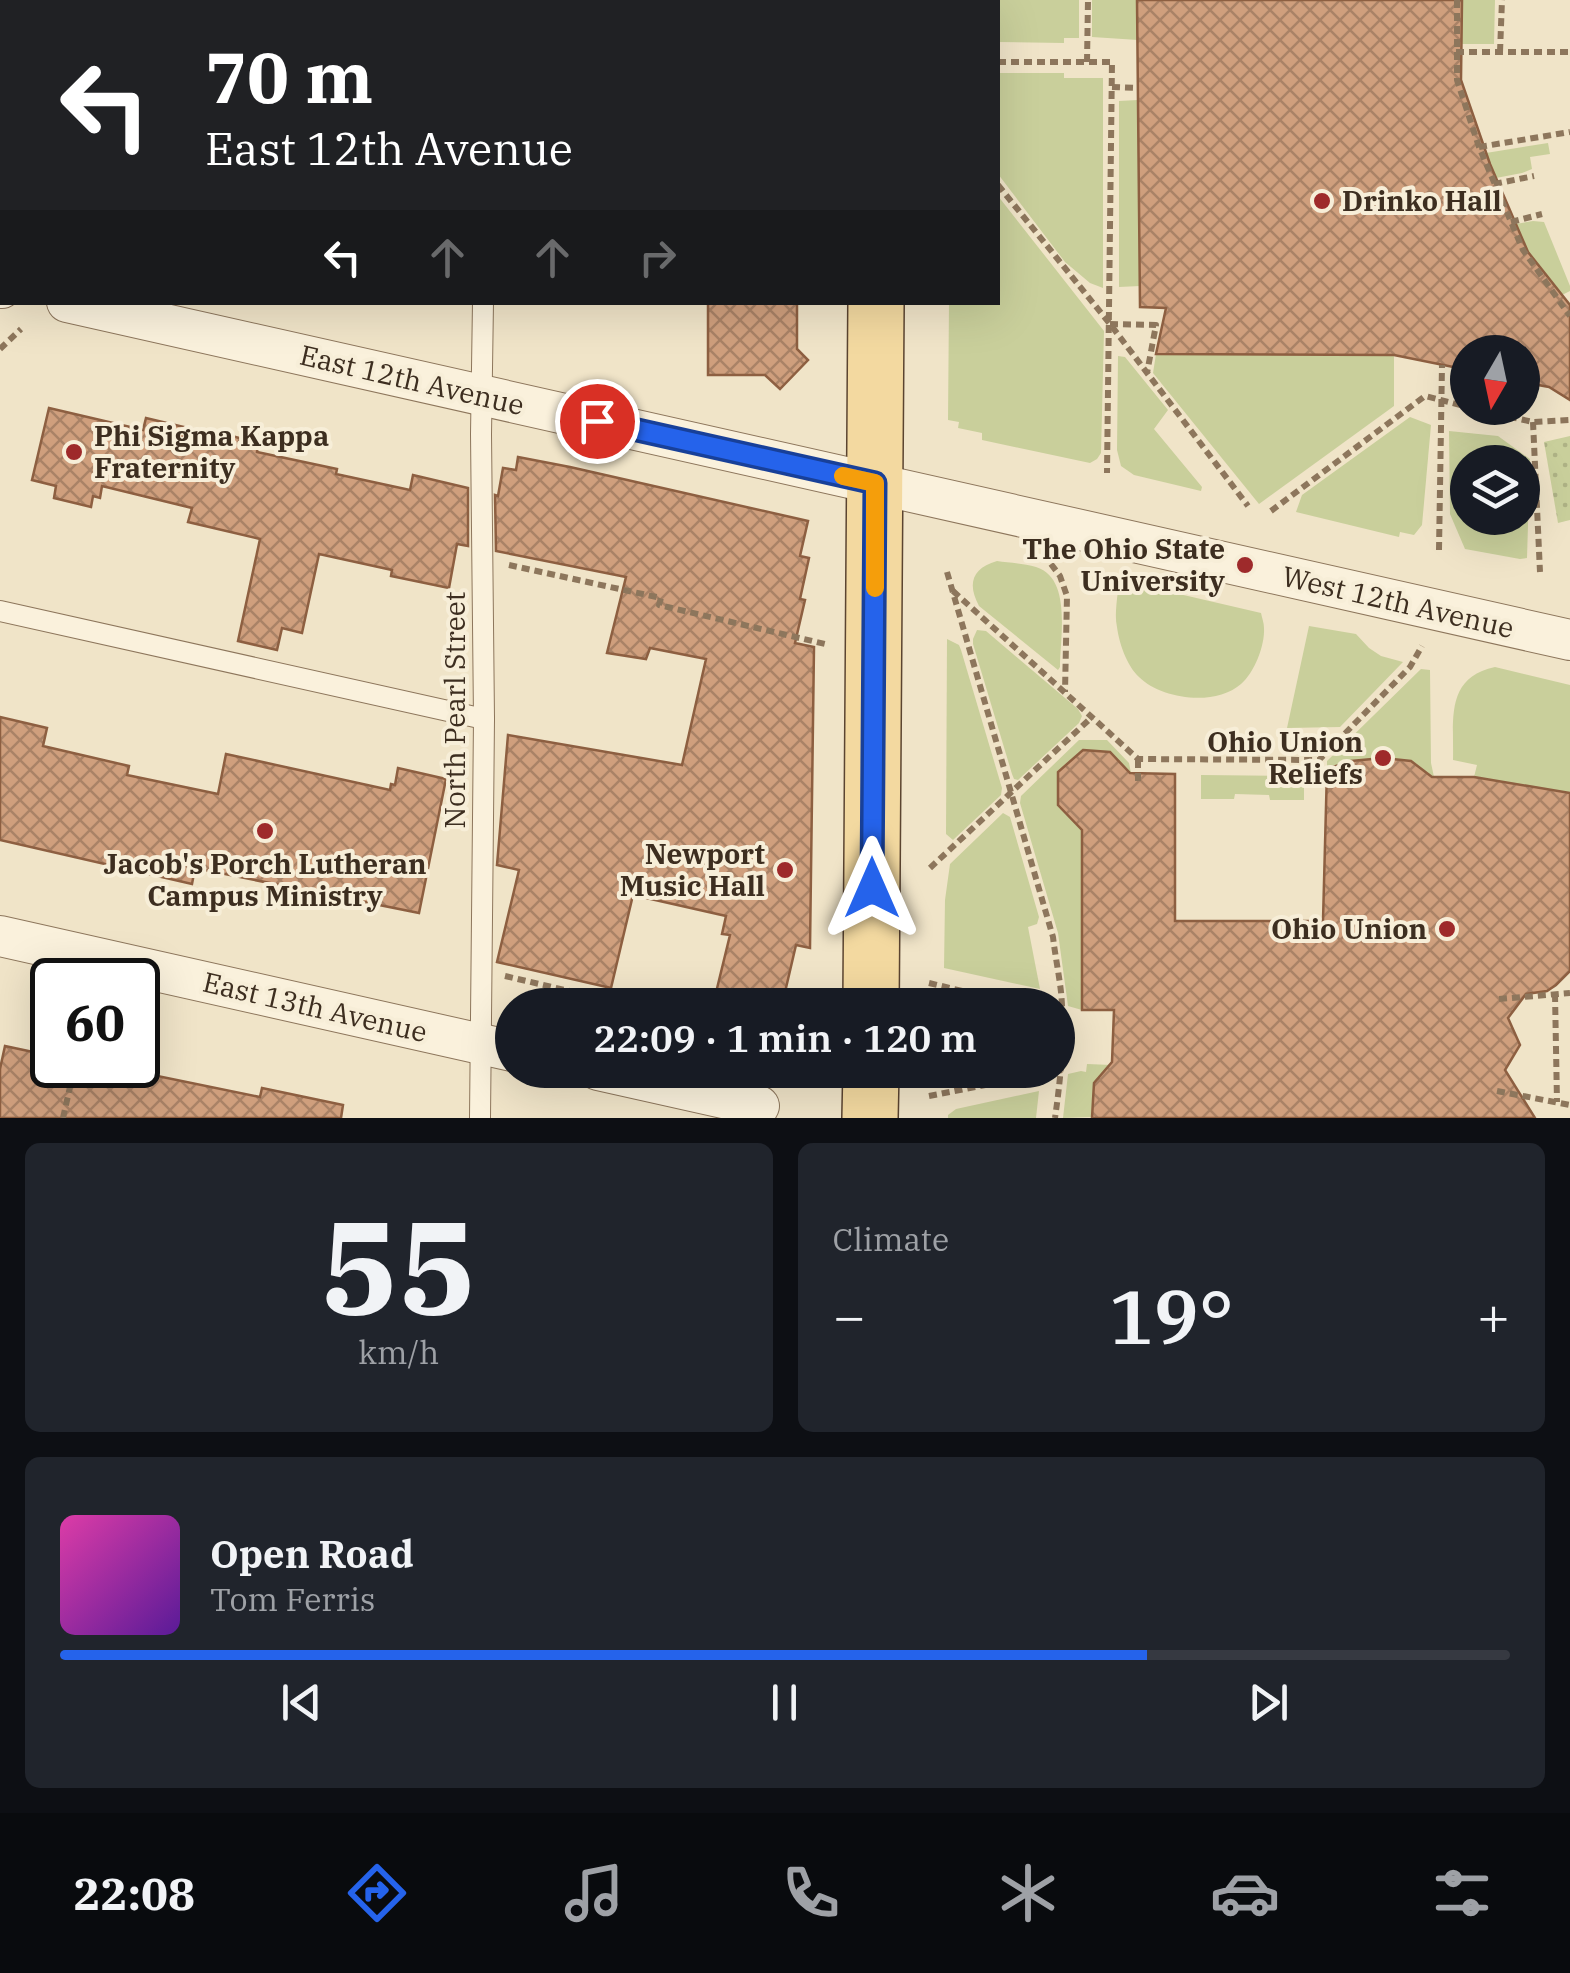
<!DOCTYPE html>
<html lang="en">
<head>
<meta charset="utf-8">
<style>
	body { margin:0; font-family:"IBM Plex Serif",serif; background:#20242c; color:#f1f3f6; height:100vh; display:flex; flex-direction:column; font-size:38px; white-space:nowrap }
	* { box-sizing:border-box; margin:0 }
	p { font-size:32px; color:#9ea1a6 }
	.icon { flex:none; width:55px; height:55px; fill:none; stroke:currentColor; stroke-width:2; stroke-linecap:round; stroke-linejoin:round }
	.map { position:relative; height:1118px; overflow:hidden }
	.details { display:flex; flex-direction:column; gap:25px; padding:25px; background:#0d0f14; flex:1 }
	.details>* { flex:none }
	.banner { position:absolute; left:0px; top:0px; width:1000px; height:305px; box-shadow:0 10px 40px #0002; background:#202124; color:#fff; overflow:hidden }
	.needle { width:65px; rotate:189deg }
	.fabs { position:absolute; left:1450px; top:335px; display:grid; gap:20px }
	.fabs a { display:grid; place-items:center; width:90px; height:90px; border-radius:50%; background:#171b24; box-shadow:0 10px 40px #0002; font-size:50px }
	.speed { position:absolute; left:30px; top:958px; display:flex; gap:20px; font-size:50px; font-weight:700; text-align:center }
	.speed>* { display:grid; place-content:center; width:130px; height:130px; border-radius:50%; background:#171b24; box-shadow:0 10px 40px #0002; line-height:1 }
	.speed .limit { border:5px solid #111; border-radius:15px; background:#fff; color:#111 }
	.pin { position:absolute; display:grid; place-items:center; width:85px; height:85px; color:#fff; margin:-42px; border:5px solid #fff; border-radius:50%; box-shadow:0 2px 10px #0007 }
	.me { position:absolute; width:110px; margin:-55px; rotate:0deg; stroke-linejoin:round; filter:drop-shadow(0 0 8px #0008) }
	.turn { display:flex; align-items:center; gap:35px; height:210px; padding:0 40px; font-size:45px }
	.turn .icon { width:130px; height:130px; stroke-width:2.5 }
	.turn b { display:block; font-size:70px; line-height:85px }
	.lanes { display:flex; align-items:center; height:95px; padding:0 40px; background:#0003; justify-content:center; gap:50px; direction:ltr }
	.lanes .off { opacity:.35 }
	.big { font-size:75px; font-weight:600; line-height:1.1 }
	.details .widget { flex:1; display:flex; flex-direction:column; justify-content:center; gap:15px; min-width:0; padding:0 35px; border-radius:15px; background:#20242c }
	.details .dial { align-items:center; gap:0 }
	.dial b { font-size:130px; line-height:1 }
	.song { display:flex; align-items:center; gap:30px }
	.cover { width:120px; height:120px; border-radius:15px; background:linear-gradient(135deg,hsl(320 70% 55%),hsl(270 70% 35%)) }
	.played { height:10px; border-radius:5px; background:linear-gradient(90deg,#2563eb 75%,#363941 75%) }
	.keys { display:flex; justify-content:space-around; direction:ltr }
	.heat { display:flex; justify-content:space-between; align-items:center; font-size:55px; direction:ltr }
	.details .tiles { flex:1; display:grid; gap:25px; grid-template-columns:1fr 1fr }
	.widget:last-child { grid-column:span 2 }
	.trip { position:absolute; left:495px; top:988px; width:580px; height:100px; border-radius:50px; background:#171b24; box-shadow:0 10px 40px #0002; font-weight:600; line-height:100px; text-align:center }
	.menu { display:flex; height:160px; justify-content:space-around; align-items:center; background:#090b0e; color:#9ea1a6 }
	.menu .icon { width:70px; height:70px }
	.menu .active { color:#2563eb }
	.menu b { font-size:45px; color:#f1f3f6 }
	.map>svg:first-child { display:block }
</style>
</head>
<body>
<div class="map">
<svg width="1570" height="1118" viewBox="0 0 1570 1118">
	<defs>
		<pattern id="park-dots" width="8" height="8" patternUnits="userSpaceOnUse" patternTransform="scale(2.5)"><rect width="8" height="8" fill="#c9cf9b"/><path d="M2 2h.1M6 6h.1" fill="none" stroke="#aeb285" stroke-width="1.8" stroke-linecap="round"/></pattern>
		<pattern id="building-cross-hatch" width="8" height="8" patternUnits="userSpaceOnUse" patternTransform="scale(2.5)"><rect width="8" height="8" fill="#cf9f7d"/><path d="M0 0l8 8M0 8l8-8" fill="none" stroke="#a98266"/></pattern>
	</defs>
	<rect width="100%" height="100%" fill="#f0e4c8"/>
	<g fill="#c9cf9b" fill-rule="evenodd">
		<path d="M 953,0 L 1079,0 L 1079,38 L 1064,38 L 1064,43 L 998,42 L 998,2 L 953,2 Z"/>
		<path d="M 1092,0 L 1137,0 L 1138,40 L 1092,37 Z"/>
		<path d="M 1462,0 L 1495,0 L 1494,44 L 1462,44 Z"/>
		<path d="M 998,73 L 1064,73 L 1064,78 L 1103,78 L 1103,288 L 1090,283 L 1065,262 L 998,174 Z"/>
		<path d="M 1138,100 L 1140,286 L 1119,287 L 1119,101 Z"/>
		<path d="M 1548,143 L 1550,154 L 1530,157 L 1532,169 L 1522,173 L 1496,178 L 1486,153 Z"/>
		<path d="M 998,196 L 1104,331 L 1101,453 L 1097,459 L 1090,463 L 982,440 L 982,433 L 958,428 L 959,422 L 948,420 L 949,303 L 998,302 Z"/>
		<path d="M 1533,221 L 1544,222 L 1570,286 L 1570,291 L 1562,295 L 1528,252 L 1516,224 Z"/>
		<path d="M 1156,354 L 1394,355 L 1394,406 L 1259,504 L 1153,373 Z"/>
		<path d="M 1118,356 L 1125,357 L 1168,410 L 1154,429 L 1202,487 L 1201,491 L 1134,475 L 1121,466 L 1117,450 Z"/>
		<path d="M 1410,417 L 1431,425 L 1422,525 L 1414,535 L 1400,532 L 1399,537 L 1296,512 L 1302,495 Z"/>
		<path d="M 1449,431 L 1498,436 L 1530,459 L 1527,558 L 1520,559 L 1465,549 L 1450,514 ZM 1468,462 L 1522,462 L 1522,518 L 1468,518 Z"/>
		<path d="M 997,561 C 1009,563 1024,563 1036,567 C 1072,578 1060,637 1060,667 L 1058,670 L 979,606 C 967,584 972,568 997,561 Z"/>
		<path d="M 1119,580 L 1261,613 C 1262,618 1264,623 1264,628 C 1265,646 1254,673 1241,684 C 1215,707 1161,699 1139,677 C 1127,666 1119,643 1117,627 C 1114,613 1118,595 1119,580 Z"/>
		<path d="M 1309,626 L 1356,634 L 1369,648 L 1381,656 L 1403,662 L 1340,727 L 1287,728 Z"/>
		<path d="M 977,630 L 986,631 L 1078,709 L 1082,716 L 1079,723 L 1018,780 L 1014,779 L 1012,774 L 973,644 L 973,639 Z"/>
		<path d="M 947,639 L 959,645 L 961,650 L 1002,788 L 1001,795 L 953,840 L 946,834 Z"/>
		<path d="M 1495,667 L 1570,685 L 1570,793 L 1474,777 L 1477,765 L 1453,760 C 1454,719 1445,678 1495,667 Z"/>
		<path d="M 1421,669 L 1430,670 L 1431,763 L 1434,777 L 1427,778 L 1426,772 L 1411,761 L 1351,761 L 1338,765 L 1338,768 L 1327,768 L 1327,761 Z"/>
		<path d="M 1079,740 L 1107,740 L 1129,763 L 1131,773 L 1110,752 L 1083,750 L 1059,772 L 1058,805 L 1076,824 L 1088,825 L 1082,831 L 1082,1010 L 1068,1006 L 1058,933 L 1020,803 L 1021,796 Z"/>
		<path d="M 1201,775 L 1304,776 L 1304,800 L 1270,800 L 1269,795 L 1235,794 L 1234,799 L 1201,799 Z"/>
		<path d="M 1003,813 L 1010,817 L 1039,917 L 1037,924 L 1028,927 L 1040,989 L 944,968 L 945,900 L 950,864 Z"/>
		<path d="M 1087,1064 L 1112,1065 L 1092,1117 L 1063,1118 L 1068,1074 L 1081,1071 L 1086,1072 Z"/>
		<path d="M 1039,1091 L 1036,1118 L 948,1118 L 948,1115 L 956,1109 Z"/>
	</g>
	<path fill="url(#park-dots)" d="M 1570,436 L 1570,520 L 1558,523 L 1544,442 Z"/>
	<g fill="url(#building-cross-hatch)" stroke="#8d5f41" stroke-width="2.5">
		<path d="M 1137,0 L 1462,0 L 1461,80 L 1490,164 L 1528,252 L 1570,305 L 1570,400 L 1549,387 L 1522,382 L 1522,352 L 1468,352 L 1468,370 L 1394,355 L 1156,354 L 1166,308 L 1140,307 Z"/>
		<path d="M 708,302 L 797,302 L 797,349 L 808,360 L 780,389 L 765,375 L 708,375 Z"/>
		<path d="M 49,408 L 143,430 L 146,418 L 209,433 L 210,430 L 258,443 L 257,452 L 337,469 L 336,474 L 410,490 L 413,475 L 468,488 L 468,546 L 457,544 L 449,588 L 391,576 L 392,570 L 319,554 L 302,633 L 282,628 L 277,650 L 238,641 L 260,539 L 188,522 L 192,508 L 102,486 L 100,498 L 93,496 L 91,507 L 54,498 L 56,486 L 32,480 Z"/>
		<path d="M 518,457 L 570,467 L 808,521 L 800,556 L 809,558 L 800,599 L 805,600 L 795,643 L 814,647 L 810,948 L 796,945 L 782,1005 L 713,1005 L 730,935 L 722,934 L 726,916 L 633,895 L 611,988 L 497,962 L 519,870 L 497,865 L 508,735 L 682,765 L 706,659 L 650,648 L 646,659 L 607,653 L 626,577 L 496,551 L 495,495 L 498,496 L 503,468 L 516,470 Z"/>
		<path d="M 0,717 L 47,728 L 43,746 L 129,766 L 127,775 L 218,794 L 226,754 L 390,790 L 391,784 L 395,785 L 398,768 L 446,779 L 419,913 L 195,868 L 192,884 L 0,840 Z"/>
		<path d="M 1083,750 L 1110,752 L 1130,773 L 1175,774 L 1175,921 L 1323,921 L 1327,769 L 1351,761 L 1383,758 L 1411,761 L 1432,777 L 1474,777 L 1570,793 L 1570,971 L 1556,985 L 1547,991 L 1526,994 L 1508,1018 L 1520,1045 L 1505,1070 L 1535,1118 L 1092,1118 L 1094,1083 L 1112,1062 L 1114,1010 L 1082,1010 L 1082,830 L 1058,805 L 1058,772 Z"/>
		<path d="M 5,1046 L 52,1056 L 52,1065 L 104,1065 L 260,1097 L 262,1088 L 343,1105 L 341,1118 L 0,1118 L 0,1069 Z"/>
	</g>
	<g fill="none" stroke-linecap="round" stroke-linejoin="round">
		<defs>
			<g id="service">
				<path d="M 236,0 L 247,2"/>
				<path d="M 488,2 L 488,0"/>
				<path d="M 0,611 L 484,719"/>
				<path d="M 480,1118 L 484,719 L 481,434 L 483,302"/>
			</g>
			<g id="minor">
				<path d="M 0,287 L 2,288"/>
				<path d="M 67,302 L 1570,640"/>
				<path d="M 0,936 L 512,1051"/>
				<path d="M 598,1070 L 759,1106"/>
			</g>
			<g id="primary">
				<path d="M 877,2 L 877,0"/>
				<path d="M 871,1005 L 876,302"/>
				<path d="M 870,1118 L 871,1070"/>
			</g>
		</defs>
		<use href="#service" stroke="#8d765c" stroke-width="22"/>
		<use href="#minor" stroke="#8d765c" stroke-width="42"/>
		<use href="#primary" stroke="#5b4430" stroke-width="58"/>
		<g stroke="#8d765c" stroke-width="6" stroke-dasharray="8 5" stroke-linecap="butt">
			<path d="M 1457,0 L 1457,80 L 1479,147 L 1523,250 L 1570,316"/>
			<path d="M 1456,52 L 1570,52"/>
			<path d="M 1500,52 L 1502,0"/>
			<path d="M 998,62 L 1112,62 L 1107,473"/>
			<path d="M 1087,62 L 1088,0"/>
			<path d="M 1112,87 L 1138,88"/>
			<path d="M 1479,147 L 1570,132"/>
			<path d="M 1494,184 L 1534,176"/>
			<path d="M 998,185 L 1110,324 L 1248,506"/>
			<path d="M 1511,222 L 1542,214"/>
			<path d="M 1110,324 L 1156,325 L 1147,373"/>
			<path d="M 0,349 L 21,329"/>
			<path d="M 1471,408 L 1533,422 L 1570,420"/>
			<path d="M 1533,422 L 1540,572"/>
			<path d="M 1271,511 L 1425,396 L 1468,407"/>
			<path d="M 1439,550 L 1442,365"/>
			<path d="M 1051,564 L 1060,576 L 1067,596 L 1065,692"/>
			<path d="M 509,565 L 661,598 L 659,605 L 825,644"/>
			<path d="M 947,572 L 1053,937 C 1055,955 1059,974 1061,992 C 1065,1034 1061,1076 1055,1118"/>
			<path d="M 953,591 L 1138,759 L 1319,760 L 1410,667 L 1422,646"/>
			<path d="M 1138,781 L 1138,759"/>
			<path d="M 930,868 L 1092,717"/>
			<path d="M 505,976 L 612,1001 L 611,1005"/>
			<path d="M 929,983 L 1021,1005"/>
			<path d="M 1555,994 L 1557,1102"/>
			<path d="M 1499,999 L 1570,993"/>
			<path d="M 1497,1091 L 1570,1105"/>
			<path d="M 929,1096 L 1062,1070"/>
			<path d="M 63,1118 L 75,1065"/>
		</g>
		<use href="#service" stroke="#faf1dc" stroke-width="20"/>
		<use href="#minor" stroke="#faf1dc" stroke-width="40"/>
		<use href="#primary" stroke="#f3d9a0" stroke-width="55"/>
	</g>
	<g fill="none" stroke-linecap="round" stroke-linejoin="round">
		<defs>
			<path id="route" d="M 597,421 L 875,483 L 872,888"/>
		</defs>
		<use href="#route" stroke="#184099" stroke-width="25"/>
		<use href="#route" stroke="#2563eb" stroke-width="18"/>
		<path stroke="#f59e0b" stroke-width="18" d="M 843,476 L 875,483 L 875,588"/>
	</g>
	<g fill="#9e2a2b" stroke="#f7eed8" stroke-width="4">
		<circle cx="1322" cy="201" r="10"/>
		<circle cx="74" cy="452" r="10"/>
		<circle cx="1245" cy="565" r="10"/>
		<circle cx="1383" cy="758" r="10"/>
		<circle cx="265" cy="831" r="10"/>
		<circle cx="785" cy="870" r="10"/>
		<circle cx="1447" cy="929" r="10"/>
	</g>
	<g text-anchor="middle" stroke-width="8" stroke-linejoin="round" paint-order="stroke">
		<g font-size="28" font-weight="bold" fill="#3d2e20" stroke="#f7eed8" text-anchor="end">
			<text x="1342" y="211" text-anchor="start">Drinko Hall</text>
			<text x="94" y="446" text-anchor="start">Phi Sigma Kappa<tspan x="94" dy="32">Fraternity</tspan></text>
			<text x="1225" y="559">The Ohio State<tspan x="1225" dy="32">University</tspan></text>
			<text x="1363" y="752">Ohio Union<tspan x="1363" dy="32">Reliefs</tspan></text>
			<text x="765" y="864">Newport<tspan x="765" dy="32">Music Hall</tspan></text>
			<text x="265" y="874" text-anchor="middle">Jacob's Porch Lutheran<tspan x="265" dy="32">Campus Ministry</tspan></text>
			<text x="1427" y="939">Ohio Union</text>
		</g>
		<g font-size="28" fill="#3d2e20" stroke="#f7eed8">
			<text transform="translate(412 380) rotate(13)" y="10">East 12th Avenue</text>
			<text transform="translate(1398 602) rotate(13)" y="10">West 12th Avenue</text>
			<text transform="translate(455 710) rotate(-90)" y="10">North Pearl Street</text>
			<text transform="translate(315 1007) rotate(13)" y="10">East 13th Avenue</text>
		</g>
	</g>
</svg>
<div class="fabs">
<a><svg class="needle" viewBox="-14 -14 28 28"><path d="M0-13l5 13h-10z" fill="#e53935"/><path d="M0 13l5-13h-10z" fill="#9ea1a6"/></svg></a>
<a><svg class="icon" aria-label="layers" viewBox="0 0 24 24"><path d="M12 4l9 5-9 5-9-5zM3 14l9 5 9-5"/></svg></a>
</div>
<div class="speed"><div class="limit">60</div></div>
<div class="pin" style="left:597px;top:421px;background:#d93025"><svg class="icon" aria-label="arrive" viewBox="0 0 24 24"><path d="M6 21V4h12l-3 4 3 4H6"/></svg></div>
<svg class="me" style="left:872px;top:888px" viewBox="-20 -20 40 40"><path d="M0-17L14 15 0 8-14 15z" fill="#2563eb" stroke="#fff" stroke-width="4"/></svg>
<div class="trip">22:09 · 1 min · 120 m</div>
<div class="banner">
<div class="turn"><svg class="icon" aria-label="left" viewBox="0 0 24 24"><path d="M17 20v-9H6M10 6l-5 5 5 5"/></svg><div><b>70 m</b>East 12th Avenue</div></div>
<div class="lanes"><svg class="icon" aria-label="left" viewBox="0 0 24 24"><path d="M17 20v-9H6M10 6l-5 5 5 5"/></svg><svg class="icon off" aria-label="ahead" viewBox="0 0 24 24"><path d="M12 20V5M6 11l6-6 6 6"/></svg><svg class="icon off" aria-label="ahead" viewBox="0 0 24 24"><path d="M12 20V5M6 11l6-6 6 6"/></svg><svg class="icon off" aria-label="right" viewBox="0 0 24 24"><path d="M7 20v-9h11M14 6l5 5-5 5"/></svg></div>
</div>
</div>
<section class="details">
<div class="tiles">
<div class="widget dial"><b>55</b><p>km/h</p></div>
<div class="widget"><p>Climate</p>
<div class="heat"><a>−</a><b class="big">19°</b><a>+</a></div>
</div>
<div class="widget">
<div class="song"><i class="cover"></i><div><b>Open Road</b><p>Tom Ferris</p></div></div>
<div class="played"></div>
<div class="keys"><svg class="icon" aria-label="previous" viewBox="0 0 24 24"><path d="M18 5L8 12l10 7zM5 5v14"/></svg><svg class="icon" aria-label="pause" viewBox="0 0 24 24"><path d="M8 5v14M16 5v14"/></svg><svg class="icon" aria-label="next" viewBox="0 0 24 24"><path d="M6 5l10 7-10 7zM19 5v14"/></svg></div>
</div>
</div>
</section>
<nav class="menu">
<b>22:08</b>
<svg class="icon active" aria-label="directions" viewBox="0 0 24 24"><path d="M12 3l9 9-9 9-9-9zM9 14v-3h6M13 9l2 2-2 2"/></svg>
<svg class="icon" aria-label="music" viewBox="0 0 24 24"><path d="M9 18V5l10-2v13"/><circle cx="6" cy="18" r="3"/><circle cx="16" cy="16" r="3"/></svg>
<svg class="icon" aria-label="phone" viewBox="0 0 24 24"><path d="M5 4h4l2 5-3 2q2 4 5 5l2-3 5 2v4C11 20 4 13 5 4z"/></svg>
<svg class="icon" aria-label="climate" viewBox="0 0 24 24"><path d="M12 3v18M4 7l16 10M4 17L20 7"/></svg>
<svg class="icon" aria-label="car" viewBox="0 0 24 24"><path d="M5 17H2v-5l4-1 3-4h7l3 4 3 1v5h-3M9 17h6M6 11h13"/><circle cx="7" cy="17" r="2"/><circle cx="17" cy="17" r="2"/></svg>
<svg class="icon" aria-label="filters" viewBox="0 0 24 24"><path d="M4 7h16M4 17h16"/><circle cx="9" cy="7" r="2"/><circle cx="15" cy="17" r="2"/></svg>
</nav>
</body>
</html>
